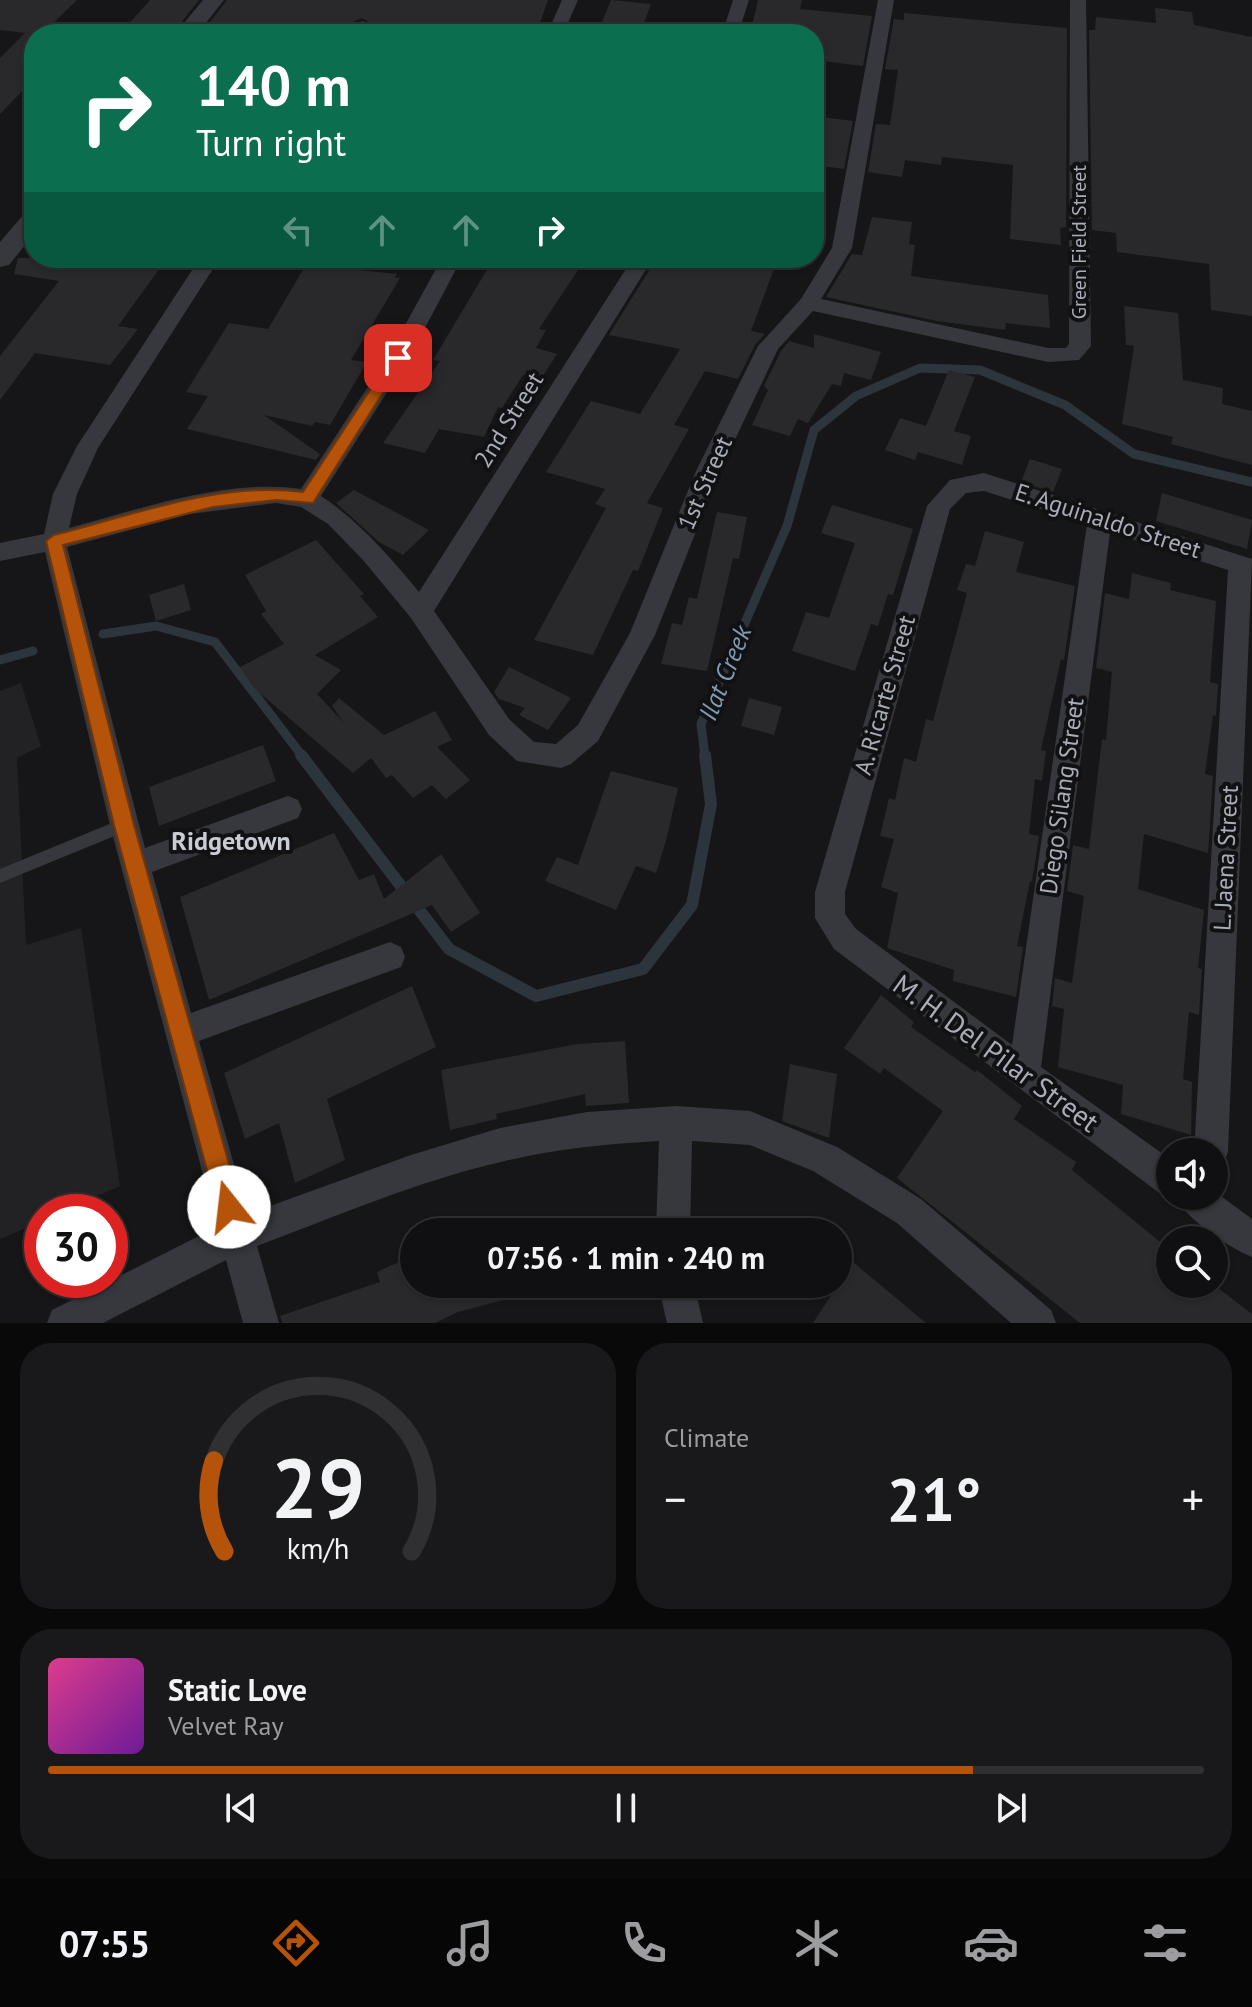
<!DOCTYPE html>
<html lang="en">
<head>
<meta charset="utf-8">
<style>
	body { margin:0; font-family:"PT Sans",sans-serif; background:#19191b; color:#f1f3f6; height:100vh; display:flex; flex-direction:column; font-size:30px; white-space:nowrap }
	* { box-sizing:border-box; margin:0 }
	p { font-size:26px; color:#9c9d9f }
	.icon { flex:none; width:44px; height:44px; fill:none; stroke:currentColor; stroke-width:2; stroke-linecap:round; stroke-linejoin:round }
	.map { position:relative; height:1323px; overflow:hidden }
	.panel { display:flex; flex-direction:column; gap:20px; padding:20px; background:#09090a; flex:1 }
	.panel>* { flex:none }
	.top-card { position:absolute; left:24px; top:24px; width:800px; height:244px; border-radius:32px; box-shadow:0 2px 6px #0004,0 0 0 2px #303032; background:#0b6e4f; color:#fff; overflow:hidden }
	.tools { position:absolute; left:1156px; top:1138px; display:grid; gap:16px }
	.tools a { display:grid; place-items:center; width:72px; height:72px; border-radius:50%; background:#101012; box-shadow:0 2px 6px #0004,0 0 0 2px #303032; font-size:40px }
	.speed { position:absolute; left:24px; top:1194px; display:flex; gap:16px; font-size:40px; font-weight:700; text-align:center }
	.speed>* { display:grid; place-content:center; width:104px; height:104px; border-radius:50%; background:#101012; box-shadow:0 2px 6px #0004,0 0 0 2px #303032; line-height:1 }
	.speed .limit { border:12px solid #d22; background:#fff; color:#111 }
	.pin { position:absolute; display:grid; place-items:center; width:68px; height:68px; color:#fff; margin:-34px; border-radius:16px; box-shadow:0 4px 12px #0006 }
	.me { position:absolute; width:88px; margin:-44px; rotate:344deg; stroke-linejoin:round; filter:drop-shadow(0 0 6px #0008) }
	.turn { display:flex; align-items:center; gap:28px; height:168px; padding:0 40px; font-size:36px }
	.turn .icon { width:104px; height:104px; stroke-width:2.5 }
	.turn b { display:block; font-size:56px; line-height:68px }
	.lanes { display:flex; align-items:center; height:76px; padding:0 40px; background:#0003; justify-content:center; gap:40px; direction:ltr }
	.lanes .off { opacity:.35 }
	.big { font-size:60px; font-weight:700; line-height:1.1 }
	.panel .tile { flex:1; display:flex; flex-direction:column; justify-content:center; gap:12px; min-width:0; padding:0 28px; border-radius:32px; background:#19191b }
	.panel .dial { align-items:center; gap:0 }
	.dial svg { height:208px; overflow:visible; fill:none; stroke:#303032; stroke-width:7; stroke-linecap:round; text-anchor:middle }
	.dial text { fill:#f1f3f6; stroke:none }
	.song { display:flex; align-items:center; gap:24px }
	.cover { width:96px; height:96px; border-radius:12px; background:linear-gradient(135deg,hsl(330 70% 55%),hsl(280 70% 35%)) }
	.played { height:8px; border-radius:4px; background:linear-gradient(90deg,#b45309 80%,#303032 80%) }
	.keys { display:flex; justify-content:space-around; direction:ltr }
	.heat { display:flex; justify-content:space-between; align-items:center; font-size:44px; direction:ltr }
	.panel .tiles { flex:1; display:grid; gap:20px; grid-template-columns:1fr 1fr }
	.tile:last-child { grid-column:span 2 }
	.trip { position:absolute; left:400px; top:1218px; width:452px; height:80px; border-radius:40px; background:#101012; box-shadow:0 2px 6px #0004,0 0 0 2px #303032; font-weight:700; line-height:80px; text-align:center }
	.tabs { display:flex; height:128px; justify-content:space-around; align-items:center; background:#060607; color:#9c9d9f }
	.tabs .icon { width:56px; height:56px }
	.tabs .selected { color:#b45309 }
	.tabs b { font-size:36px; color:#f1f3f6 }
	.map>svg:first-child { display:block }
</style>
</head>
<body>
<div class="map">
<svg width="1252" height="1323" viewBox="0 0 1252 1323">
	<rect width="100%" height="100%" fill="#161618"/>
	<path fill="#222225" d="M 21,683 L 41,746 L 17,758 L 26,945 L 81,928 L 120,1186 L 61,1212 L 42,1212 L 42,1221 L 0,1239 L 0,691 Z"/>
	<g fill="none" stroke-linecap="round" stroke-linejoin="round">
		<g stroke="#2c353c" stroke-width="9">
			<path d="M 103,634 L 156,626 L 215,642 L 303,757"/>
			<path d="M 0,660 L 33,651"/>
			<path d="M 705,757 L 701,724 L 787,526 L 814,430 L 856,396 L 920,368 L 980,370 L 1065,405 L 1134,454 L 1252,482"/>
		</g>
		<path stroke="#2c353c" stroke-width="12" d="M 301,755 L 449,949 L 536,996 L 643,969 L 692,905 L 711,804 L 705,755"/>
	</g>
	<g fill="#29292c">
		<path d="M 0,0 L 77,0 L 42,34 L 34,34 L 34,79 L 0,114 L 0,58 L 25,33 L 0,30 Z"/>
		<path d="M 150,0 L 199,0 L 172,34 L 125,28 Z"/>
		<path d="M 227,0 L 548,0 L 536,34 L 369,34 L 374,25 L 362,18 L 355,21 L 346,34 L 229,34 L 203,31 Z"/>
		<path d="M 611,0 L 651,4 L 640,34 L 597,34 Z"/>
		<path d="M 758,0 L 802,0 L 800,9 L 872,16 L 863,66 L 814,60 L 814,34 L 750,34 Z"/>
		<path d="M 1155,8 L 1192,12 L 1194,25 L 1252,37 L 1252,316 L 1211,310 L 1209,264 L 1117,252 L 1116,233 L 1092,230 L 1089,30 L 1095,30 L 1096,17 L 1156,23 Z"/>
		<path d="M 904,13 L 1067,28 L 1066,227 L 1060,228 L 1061,245 L 1010,239 L 1013,165 L 942,157 L 941,165 L 905,160 L 902,177 L 868,172 L 876,124 L 890,125 L 898,70 L 885,69 L 894,19 L 904,20 Z"/>
		<path d="M 814,116 L 853,121 L 844,169 L 814,165 Z"/>
		<path d="M 872,217 L 912,222 L 909,244 L 915,245 L 911,276 L 1048,295 L 1050,328 L 1006,323 L 1005,330 L 937,321 L 826,297 L 852,254 L 862,255 Z"/>
		<path d="M 18,258 L 87,258 L 160,268 L 118,326 L 138,329 L 110,365 L 35,353 L 0,400 L 0,356 L 59,281 L 14,274 Z"/>
		<path d="M 310,258 L 367,258 L 360,270 L 397,274 L 395,278 L 400,278 L 351,360 L 367,362 L 330,425 L 315,422 L 312,426 L 264,415 L 320,454 L 316,460 L 187,429 L 208,396 L 186,392 L 229,323 L 268,329 Z"/>
		<path d="M 494,258 L 546,258 L 544,262 L 578,270 L 539,329 L 546,330 L 536,348 L 557,354 L 541,379 L 523,375 L 502,408 L 498,407 L 484,437 L 439,429 L 425,453 L 383,443 L 440,361 L 433,360 Z"/>
		<path d="M 743,258 L 778,258 L 751,331 L 765,334 L 755,345 L 738,379 L 705,371 L 674,425 L 689,429 L 647,503 L 663,508 L 638,571 L 633,570 L 593,655 L 534,640 L 606,508 L 595,504 L 605,489 L 546,472 L 591,401 L 640,414 L 680,349 L 609,335 L 610,333 L 655,261 L 740,270 Z"/>
		<path d="M 1124,306 L 1178,313 L 1183,380 L 1223,388 L 1222,404 L 1252,411 L 1252,465 L 1171,444 L 1173,437 L 1122,424 L 1134,346 L 1126,345 Z"/>
		<path d="M 814,334 L 881,352 L 871,380 L 844,373 L 841,386 L 832,384 L 808,423 L 798,419 L 790,436 L 752,425 L 768,390 L 764,386 L 781,351 L 789,341 L 814,348 Z"/>
		<path d="M 949,370 L 975,377 L 954,431 L 971,436 L 962,465 L 918,452 L 915,460 L 885,450 L 900,418 L 926,426 Z"/>
		<path d="M 1030,459 L 1062,469 L 1053,492 L 1021,482 Z"/>
		<path d="M 354,490 L 429,530 L 403,555 L 379,542 L 336,503 Z"/>
		<path d="M 1162,493 L 1252,520 L 1247,549 L 1156,521 Z"/>
		<path d="M 832,505 L 913,529 L 893,595 L 888,594 L 878,626 L 871,624 L 855,671 L 792,651 L 806,612 L 829,618 L 855,543 L 821,533 Z"/>
		<path d="M 717,512 L 747,517 L 739,559 L 733,558 L 707,671 L 661,664 L 672,623 L 682,625 L 689,597 L 697,599 Z"/>
		<path d="M 985,531 L 1024,542 L 1016,572 L 1075,586 L 1064,660 L 1061,659 L 1041,750 L 1046,751 L 1042,781 L 1035,779 L 1029,834 L 1039,836 L 1032,882 L 1030,881 L 1017,946 L 1023,947 L 1016,997 L 953,981 L 954,970 L 887,948 L 898,893 L 881,887 L 894,839 L 880,836 L 889,798 L 895,800 L 904,758 L 916,762 L 926,719 L 933,721 L 967,593 L 957,590 L 966,564 L 975,566 Z"/>
		<path d="M 316,540 L 364,594 L 360,596 L 378,617 L 315,655 L 341,670 L 317,694 L 344,723 L 332,706 L 339,698 L 384,735 L 435,711 L 452,740 L 437,747 L 470,780 L 446,799 L 432,785 L 413,798 L 392,775 L 386,778 L 371,758 L 353,773 L 254,688 L 240,667 L 284,644 L 261,614 L 266,611 L 245,575 Z"/>
		<path d="M 1132,573 L 1171,583 L 1170,590 L 1216,601 L 1210,682 L 1218,684 L 1216,716 L 1213,715 L 1205,774 L 1213,776 L 1208,853 L 1144,834 L 1138,889 L 1204,910 L 1198,968 L 1202,969 L 1199,1015 L 1189,1012 L 1183,1079 L 1192,1082 L 1191,1135 L 1121,1114 L 1123,1085 L 1058,1067 L 1064,1009 L 1052,1006 L 1055,978 L 1072,983 L 1084,896 L 1067,891 L 1073,845 L 1089,849 L 1102,739 L 1106,740 L 1112,672 L 1096,668 L 1105,593 L 1129,599 Z"/>
		<path d="M 184,584 L 191,610 L 156,621 L 149,595 Z"/>
		<path d="M 509,667 L 571,698 L 548,730 L 519,715 L 525,708 L 499,699 L 494,692 Z"/>
		<path d="M 749,698 L 782,707 L 774,735 L 741,726 Z"/>
		<path d="M 263,745 L 276,781 L 159,826 L 149,787 Z"/>
		<path d="M 611,771 L 678,788 L 666,841 L 656,873 L 636,866 L 616,910 L 545,881 L 557,857 L 578,865 Z"/>
		<path d="M 334,833 L 359,880 L 374,874 L 384,899 L 441,854 L 480,913 L 451,932 L 432,905 L 209,1000 L 180,897 Z"/>
		<path d="M 412,986 L 436,1047 L 327,1099 L 345,1160 L 295,1183 L 279,1123 L 245,1139 L 224,1073 Z"/>
		<path d="M 881,995 L 914,1022 L 911,1027 L 975,1072 L 977,1070 L 1022,1106 L 1014,1119 L 1076,1162 L 1072,1170 L 1170,1250 L 1170,1284 L 1213,1284 L 1252,1314 L 1252,1323 L 1080,1323 L 897,1178 L 943,1111 L 884,1068 L 880,1074 L 844,1048 Z"/>
		<path d="M 625,1041 L 629,1103 L 586,1106 L 585,1094 L 496,1114 L 497,1119 L 450,1130 L 441,1070 L 577,1044 Z"/>
		<path d="M 790,1064 L 837,1074 L 829,1138 L 782,1121 Z"/>
		<path d="M 414,1255 L 414,1284 L 529,1284 L 530,1293 L 458,1312 L 435,1323 L 282,1323 L 280,1316 L 380,1282 L 377,1272 Z"/>
		<path d="M 853,1262 L 926,1323 L 813,1323 Z"/>
	</g>
	<g fill="none" stroke-linecap="round" stroke-linejoin="round">
		<path fill="#37383d" fill-rule="evenodd" d="M 124,818 L 129,820 L 132,825 L 129,830 L 0,883 L 0,869 Z"/>
		<g fill="#37383d" fill-rule="evenodd">
			<path d="M 562,0 L 578,0 L 563,34 L 547,34 Z"/>
			<path d="M 733,0 L 749,0 L 738,34 L 722,34 Z"/>
			<path d="M 878,0 L 894,0 L 852,248 L 821,299 L 1048,348 L 1066,348 L 1069,344 L 1070,0 L 1086,0 L 1091,346 L 1079,360 L 1048,362 L 813,311 L 778,349 L 720,471 L 655,635 L 598,741 L 571,764 L 561,768 L 517,761 L 489,735 L 411,618 L 363,560 L 328,524 L 301,507 L 276,503 L 190,514 L 67,547 L 145,848 L 288,796 L 298,800 L 302,809 L 298,818 L 152,872 L 191,1013 L 390,942 L 401,947 L 405,957 L 401,967 L 199,1041 L 248,1214 L 411,1155 L 500,1128 L 587,1112 L 676,1106 L 750,1111 L 837,1147 L 921,1199 L 1051,1310 L 1056,1323 L 1011,1323 L 897,1223 L 813,1171 L 750,1145 L 692,1141 L 690,1232 L 656,1232 L 659,1141 C 606,1144 553,1149 501,1162 C 418,1181 337,1216 257,1246 L 279,1323 L 243,1323 L 226,1260 L 103,1323 L 47,1323 L 52,1310 L 217,1227 L 110,825 L 45,552 L 0,561 L 0,543 L 44,534 L 53,494 L 77,446 L 200,258 L 220,258 L 98,448 L 77,494 L 69,528 C 140,509 227,478 301,489 L 388,356 L 442,258 L 462,258 L 409,358 L 321,496 C 360,522 389,556 419,592 L 633,258 L 653,258 L 434,611 L 509,719 L 534,742 L 556,744 L 578,725 L 630,633 L 696,471 L 758,346 L 801,299 L 832,248 Z"/>
			<path d="M 363,21 L 371,26 L 365,34 L 349,34 L 357,23 Z"/>
			<path d="M 984,473 L 1252,559 L 1228,1152 L 1223,1164 L 1214,1168 L 1214,1152 L 1194,1152 L 1228,570 L 1110,532 L 1041,1067 L 1170,1159 L 1170,1196 L 1172,1196 L 1170,1197 L 1158,1192 L 834,949 L 815,918 L 815,892 L 927,506 L 950,480 ZM 984,491 L 1087,524 L 1012,1045 L 856,929 L 845,914 L 845,892 L 950,509 L 966,493 Z"/>
			<path d="M 1214,1191 L 1252,1219 L 1252,1257 C 1230,1248 1184,1218 1175,1196 L 1214,1196 Z"/>
			<path d="M 658,1284 L 694,1284 L 703,1323 L 667,1323 Z"/>
		</g>
		<g fill="#37383d" fill-rule="evenodd">
			<path d="M 203,0 L 224,0 L 197,34 L 175,34 Z"/>
			<path d="M 34,210 L 34,234 L 9,265 L 0,267 L 0,242 L 25,213 Z"/>
		</g>
	</g>
	<path fill="#b45309" stroke="#753606" stroke-width="2" d="M 398,353 L 405,358 L 313,503 L 276,500 L 213,507 L 63,545 L 134,825 L 241,1207 L 238,1216 L 229,1219 L 220,1216 L 217,1207 L 114,825 L 46,541 L 54,535 C 134,515 220,481 303,492 L 393,355 Z"/>
	<g text-anchor="middle" stroke-width="8" stroke-linejoin="round" paint-order="stroke">
		<g font-size="20" fill="#a8adb8" stroke="#111113">
			<text transform="translate(1079 242) rotate(-90)" y="7">Green Field Street</text>
		</g>
		<g font-size="24" fill="#a8adb8" stroke="#111113">
			<text transform="translate(509 420) rotate(-58)" y="8">2nd Street</text>
			<text transform="translate(705 483) rotate(-66)" y="8">1st Street</text>
			<text transform="translate(1108 521) rotate(18)" y="8">E. Aguinaldo Street</text>
			<text transform="translate(885 695) rotate(-74)" y="8">A. Ricarte Street</text>
			<text transform="translate(1062 796) rotate(-82)" y="8">Diego Silang Street</text>
			<text transform="translate(1226 858) rotate(-87)" y="8">L. Jaena Street</text>
		</g>
		<g font-size="26" font-style="italic" fill="#7f9bb3" stroke="#111113">
			<text transform="translate(725 673) rotate(-68)" y="9">Ilat Creek</text>
		</g>
		<g font-size="26" font-weight="bold" fill="#c9ccd4" stroke="#111113">
			<text x="231" y="850">Ridgetown</text>
		</g>
		<g font-size="28" fill="#a8adb8" stroke="#111113">
			<text transform="translate(996 1053) rotate(36)" y="10">M. H. Del Pilar Street</text>
		</g>
	</g>
</svg>
<div class="tools">
<a><svg class="icon" aria-label="sound" viewBox="0 0 24 24"><path d="M4 9h4l5-4v14l-5-4H4zM17 9q2 3 0 6"/></svg></a>
<a><svg class="icon" aria-label="search" viewBox="0 0 24 24"><circle cx="10" cy="10" r="6"/><path d="M15 15l6 6"/></svg></a>
</div>
<div class="speed"><div class="limit">30</div></div>
<div class="pin" style="left:398px;top:358px;background:#d93025"><svg class="icon" aria-label="arrive" viewBox="0 0 24 24"><path d="M6 21V4h12l-3 4 3 4H6"/></svg></div>
<svg class="me" style="left:229px;top:1207px" viewBox="-20 -20 40 40"><circle r="19" fill="#fff"/><path d="M0-13L10 11 0 6-10 11z" fill="#b45309"/></svg>
<div class="trip">07:56 · 1 min · 240 m</div>
<div class="top-card">
<div class="turn"><svg class="icon" aria-label="right" viewBox="0 0 24 24"><path d="M7 20v-9h11M14 6l5 5-5 5"/></svg><div><b>140 m</b>Turn right</div></div>
<div class="lanes"><svg class="icon off" aria-label="left" viewBox="0 0 24 24"><path d="M17 20v-9H6M10 6l-5 5 5 5"/></svg><svg class="icon off" aria-label="ahead" viewBox="0 0 24 24"><path d="M12 20V5M6 11l6-6 6 6"/></svg><svg class="icon off" aria-label="ahead" viewBox="0 0 24 24"><path d="M12 20V5M6 11l6-6 6 6"/></svg><svg class="icon" aria-label="right" viewBox="0 0 24 24"><path d="M7 20v-9h11M14 6l5 5-5 5"/></svg></div>
</div>
</div>
<section class="panel">
<div class="tiles">
<div class="tile dial"><svg viewBox="0 0 100 80">
<path d="M14 69A42 42 0 1 1 86 69"/>
<path d="M14 69A42 42 0 0 1 10 34" stroke="#b45309"/>
<text x="50" y="56" font-size="32" font-weight="700">29</text>
<text x="50" y="72" font-size="11">km/h</text>
</svg></div>
<div class="tile"><p>Climate</p>
<div class="heat"><a>−</a><b class="big">21°</b><a>+</a></div>
</div>
<div class="tile">
<div class="song"><i class="cover"></i><div><b>Static Love</b><p>Velvet Ray</p></div></div>
<div class="played"></div>
<div class="keys"><svg class="icon" aria-label="previous" viewBox="0 0 24 24"><path d="M18 5L8 12l10 7zM5 5v14"/></svg><svg class="icon" aria-label="pause" viewBox="0 0 24 24"><path d="M8 5v14M16 5v14"/></svg><svg class="icon" aria-label="next" viewBox="0 0 24 24"><path d="M6 5l10 7-10 7zM19 5v14"/></svg></div>
</div>
</div>
</section>
<nav class="tabs">
<b>07:55</b>
<svg class="icon selected" aria-label="directions" viewBox="0 0 24 24"><path d="M12 3l9 9-9 9-9-9zM9 14v-3h6M13 9l2 2-2 2"/></svg>
<svg class="icon" aria-label="music" viewBox="0 0 24 24"><path d="M9 18V5l10-2v13"/><circle cx="6" cy="18" r="3"/><circle cx="16" cy="16" r="3"/></svg>
<svg class="icon" aria-label="phone" viewBox="0 0 24 24"><path d="M5 4h4l2 5-3 2q2 4 5 5l2-3 5 2v4C11 20 4 13 5 4z"/></svg>
<svg class="icon" aria-label="climate" viewBox="0 0 24 24"><path d="M12 3v18M4 7l16 10M4 17L20 7"/></svg>
<svg class="icon" aria-label="car" viewBox="0 0 24 24"><path d="M5 17H2v-5l4-1 3-4h7l3 4 3 1v5h-3M9 17h6M6 11h13"/><circle cx="7" cy="17" r="2"/><circle cx="17" cy="17" r="2"/></svg>
<svg class="icon" aria-label="filters" viewBox="0 0 24 24"><path d="M4 7h16M4 17h16"/><circle cx="9" cy="7" r="2"/><circle cx="15" cy="17" r="2"/></svg>
</nav>
</body>
</html>
